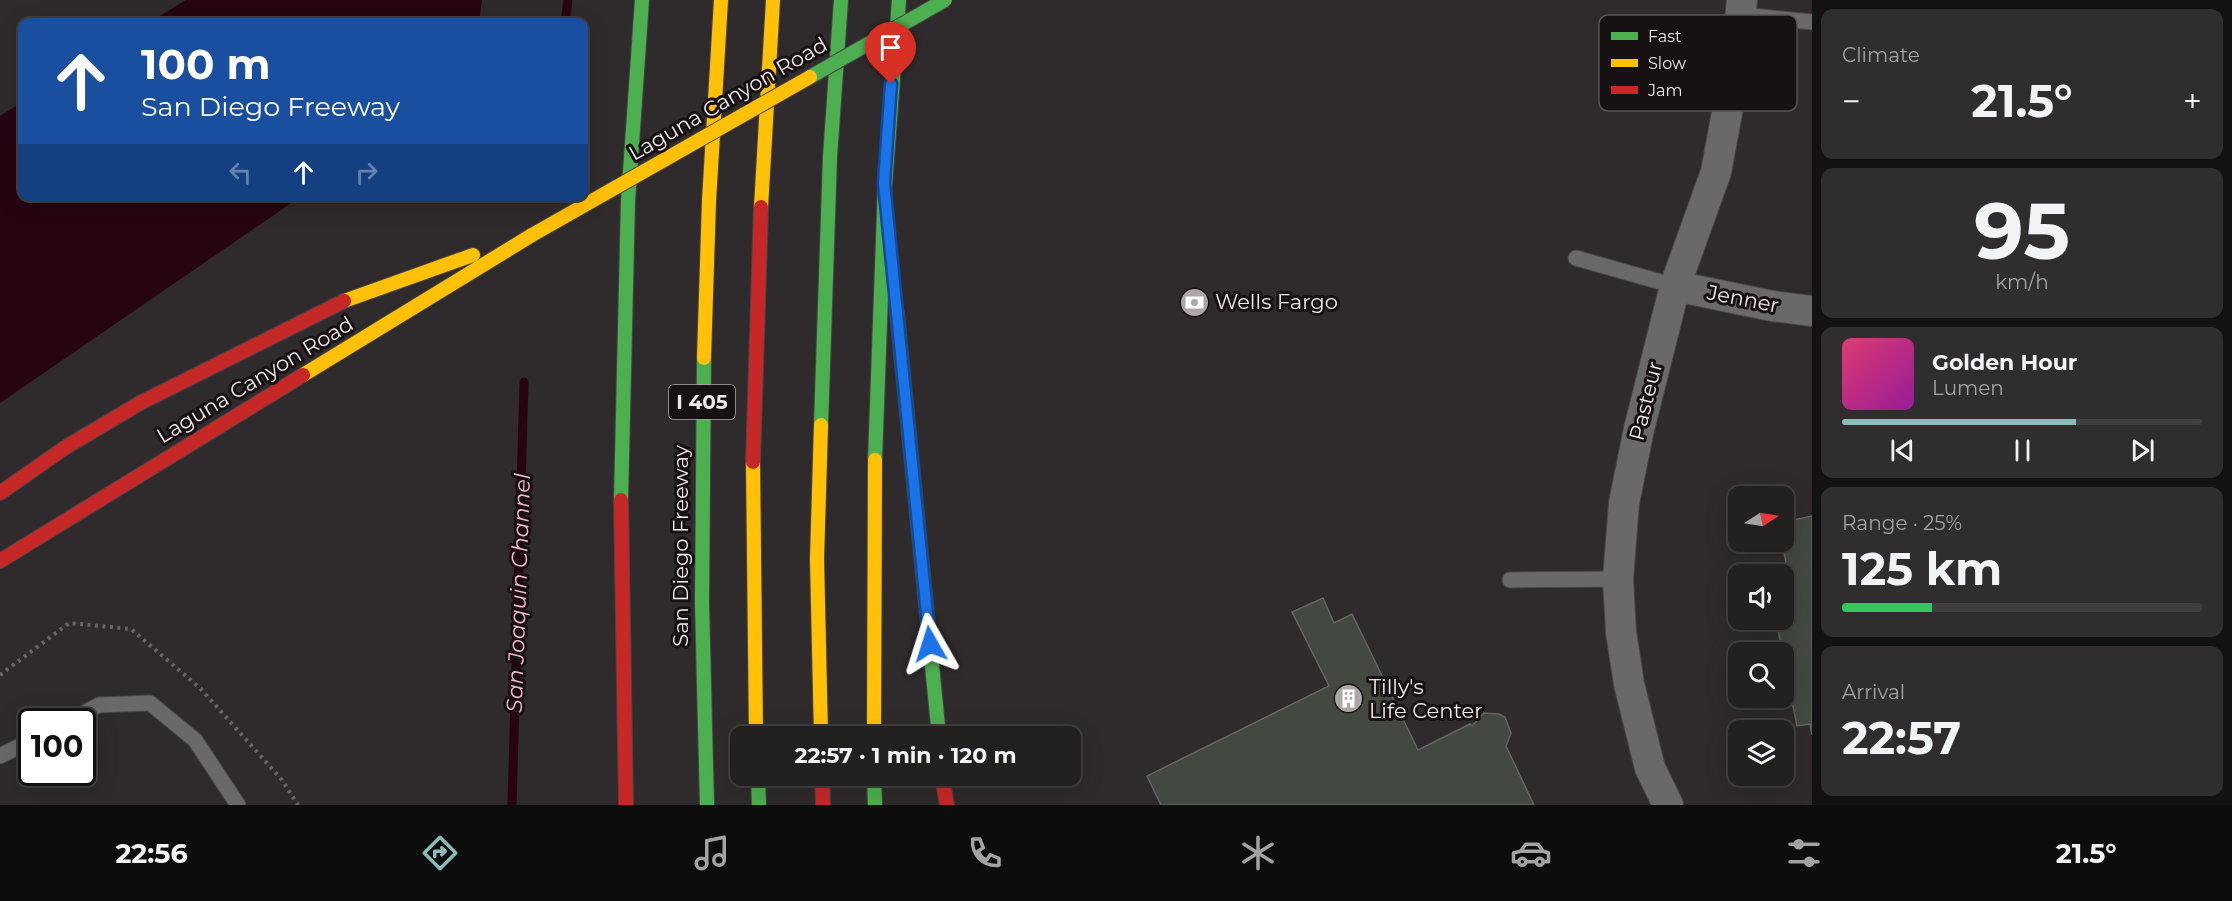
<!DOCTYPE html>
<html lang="en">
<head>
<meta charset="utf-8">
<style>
	body { margin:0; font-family:Montserrat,sans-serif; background:#2f2d2d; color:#f1f3f6; height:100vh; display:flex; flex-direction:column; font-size:22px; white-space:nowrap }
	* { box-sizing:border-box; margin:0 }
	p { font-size:20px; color:#a3a3a5 }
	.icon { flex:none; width:33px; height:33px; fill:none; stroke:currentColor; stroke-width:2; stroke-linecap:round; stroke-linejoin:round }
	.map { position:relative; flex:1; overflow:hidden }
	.drawer { display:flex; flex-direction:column; gap:9px; padding:9px; background:#131212; width:420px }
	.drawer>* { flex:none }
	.top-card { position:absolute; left:18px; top:18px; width:570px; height:183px; border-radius:12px; box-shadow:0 6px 24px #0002,0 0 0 2px #403e3e; background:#1a4fa0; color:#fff; overflow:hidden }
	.needle { width:39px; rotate:78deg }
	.tools { position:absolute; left:1728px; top:486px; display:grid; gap:12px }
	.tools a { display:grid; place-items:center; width:66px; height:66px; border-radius:12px; background:#232020; box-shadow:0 6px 24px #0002,0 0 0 2px #403e3e; font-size:30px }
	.speed { position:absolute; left:18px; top:708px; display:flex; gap:12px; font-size:30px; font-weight:700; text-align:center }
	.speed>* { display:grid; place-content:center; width:78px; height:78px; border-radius:50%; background:#232020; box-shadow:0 6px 24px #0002,0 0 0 2px #403e3e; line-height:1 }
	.speed .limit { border:3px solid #111; border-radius:9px; background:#fff; color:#111 }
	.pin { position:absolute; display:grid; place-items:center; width:51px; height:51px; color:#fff; margin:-62px -26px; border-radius:50% 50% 50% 0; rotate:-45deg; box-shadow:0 0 6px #0007 }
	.pin .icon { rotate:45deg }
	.me { position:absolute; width:66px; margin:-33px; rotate:354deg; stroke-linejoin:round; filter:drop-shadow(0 0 4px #0008) }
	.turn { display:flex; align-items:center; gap:21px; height:126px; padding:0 24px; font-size:27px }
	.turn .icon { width:78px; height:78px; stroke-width:2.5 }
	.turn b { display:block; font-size:42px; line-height:51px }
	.lanes { display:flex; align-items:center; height:57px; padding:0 24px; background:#0003; justify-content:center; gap:30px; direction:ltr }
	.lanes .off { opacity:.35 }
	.big { font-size:45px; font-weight:700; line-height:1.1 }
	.drawer .card { flex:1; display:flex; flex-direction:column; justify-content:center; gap:9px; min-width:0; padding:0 21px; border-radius:12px; background:#2f2d2d }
	.drawer .dial { align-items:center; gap:0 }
	.dial b { font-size:78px; line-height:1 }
	.song { display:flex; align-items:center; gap:18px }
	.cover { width:72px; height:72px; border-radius:9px; background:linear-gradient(135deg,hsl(340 70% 55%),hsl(300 70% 35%)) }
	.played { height:6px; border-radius:3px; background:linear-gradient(90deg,#8bbbb9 65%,#403e3e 65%) }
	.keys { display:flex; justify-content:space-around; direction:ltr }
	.heat { display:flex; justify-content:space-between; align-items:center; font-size:33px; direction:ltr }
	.charge { height:9px; border-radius:4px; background:linear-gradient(90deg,#34c759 25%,#403e3e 0) }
	.trip { position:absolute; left:730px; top:726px; width:351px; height:60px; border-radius:12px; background:#232020; box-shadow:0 6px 24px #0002,0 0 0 2px #403e3e; font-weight:700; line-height:60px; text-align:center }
	.menu { display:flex; height:96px; justify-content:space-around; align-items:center; background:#0e0d0d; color:#a3a3a5 }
	.menu .icon { width:42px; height:42px }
	.menu .current { color:#8bbbb9 }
	.menu b { font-size:27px; color:#f1f3f6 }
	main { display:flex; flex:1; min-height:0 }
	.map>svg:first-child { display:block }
</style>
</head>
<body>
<main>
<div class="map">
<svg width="1812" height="805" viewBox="0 0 1812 805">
	<rect width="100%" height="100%" fill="#2f2a2b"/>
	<g fill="#270412">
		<path d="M 186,0 L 482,0 L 479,22 L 150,22 Z"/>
		<path d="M 22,102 L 22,196 L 300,197 L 0,403 L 0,116 Z"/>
	</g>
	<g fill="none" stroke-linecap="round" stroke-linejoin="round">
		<g stroke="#270412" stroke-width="9">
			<path d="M 565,22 L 568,0"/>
			<path d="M 512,805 L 524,382"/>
		</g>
	</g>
	<g fill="#434941" stroke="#656463" stroke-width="1.5">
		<path d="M 1812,516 L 1812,735 L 1810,724 L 1797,726 L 1776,620 L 1784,620 L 1784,574 L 1767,574 L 1765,567 L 1786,563 L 1782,542 L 1784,522 Z"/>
		<path d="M 1323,598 L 1334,623 L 1352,614 L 1418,750 L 1470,724 L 1472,726 L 1484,713 L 1499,714 L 1505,717 L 1511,733 L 1506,746 L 1534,805 L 1161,805 L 1147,776 L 1329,686 L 1292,612 Z"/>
	</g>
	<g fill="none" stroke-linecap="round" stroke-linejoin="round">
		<defs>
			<g id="lane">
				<path d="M 1742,15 L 1812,22"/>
				<path d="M 1637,37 C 1669,23 1705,31 1739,34"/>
				<path d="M 1576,258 L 1675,286"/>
				<path d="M 1510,580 L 1618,579"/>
				<path d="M 67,722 L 99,705 L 150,703 L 195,740 L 238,805"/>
				<path d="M 0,756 L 32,740"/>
			</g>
			<g id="street">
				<path d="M 1675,286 L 1772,306 L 1812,311"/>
				<path d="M 1668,805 L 1650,768 L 1629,684 L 1621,632 L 1618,579 L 1624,503 L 1639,429 L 1675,286 L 1716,172 L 1735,70 L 1742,0"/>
			</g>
			<g id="fast">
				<path d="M 897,313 L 939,736"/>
				<path d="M 704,358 L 702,603 L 707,805"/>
				<path d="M 821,425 L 830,157 L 841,0"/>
				<path d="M 875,460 L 885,184 L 899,0"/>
				<path d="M 621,500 L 628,201 L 642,0"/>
				<path d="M 758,776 L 759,805"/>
				<path d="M 874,776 L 875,805"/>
			</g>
			<g id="slow">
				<path d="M 761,207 L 773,0"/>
				<path d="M 344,301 L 473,255"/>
				<path d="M 704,358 L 709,201 L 721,0"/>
				<path d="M 303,375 L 532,235"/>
				<path d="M 753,462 L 756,736"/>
				<path d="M 821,736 L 817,559 L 821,425"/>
				<path d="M 874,736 L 875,460"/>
			</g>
			<g id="jam">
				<path d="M 753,462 L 761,207"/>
				<path d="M 0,493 L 66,447 L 140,403 L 344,301"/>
				<path d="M 621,500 L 626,805"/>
				<path d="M 0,561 L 303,375"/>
				<path d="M 822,776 L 823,805"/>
				<path d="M 942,776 L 947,805"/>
			</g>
		</defs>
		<use href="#lane" stroke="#494547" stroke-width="17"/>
		<use href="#street" stroke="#494547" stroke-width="32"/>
		<use href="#fast" stroke="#494547" stroke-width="16"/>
		<use href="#slow" stroke="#494547" stroke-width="16"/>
		<use href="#jam" stroke="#494547" stroke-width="16"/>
		<path stroke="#676465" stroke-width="4" stroke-dasharray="3 4.5" stroke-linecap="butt" d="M 0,675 L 69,623 L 131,629 L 200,688 L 282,780 L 298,805"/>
		<use href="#lane" stroke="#6a6869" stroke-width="15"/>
		<use href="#street" stroke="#6a6869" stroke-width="30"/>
		<use href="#fast" stroke="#4caf50" stroke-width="14"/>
		<use href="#slow" stroke="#ffc107" stroke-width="14"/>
		<use href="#jam" stroke="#c62828" stroke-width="14"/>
		<defs>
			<path id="fast-bridge" d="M 810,77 L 945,0"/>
			<path id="slow-bridge" d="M 532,235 L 810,77"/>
		</defs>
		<use href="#fast-bridge" stroke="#494547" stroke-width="16" stroke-linecap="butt"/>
		<use href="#slow-bridge" stroke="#494547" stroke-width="16" stroke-linecap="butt"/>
		<use href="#fast-bridge" stroke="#4caf50" stroke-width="14"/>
		<use href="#slow-bridge" stroke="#ffc107" stroke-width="14"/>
	</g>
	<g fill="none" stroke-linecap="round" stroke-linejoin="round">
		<defs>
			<path id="route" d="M 891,84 L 884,183 L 930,644"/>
		</defs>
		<use href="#route" stroke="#114b97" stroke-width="15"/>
		<use href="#route" stroke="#1a73e8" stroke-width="10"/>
	</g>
	<defs>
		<symbol id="bank-disc" viewBox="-11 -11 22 22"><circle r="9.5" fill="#aca6a7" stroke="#171113"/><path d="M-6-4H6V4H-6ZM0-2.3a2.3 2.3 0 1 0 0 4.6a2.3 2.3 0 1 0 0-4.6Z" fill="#fff"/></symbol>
		<symbol id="building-disc" viewBox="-11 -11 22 22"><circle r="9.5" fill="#aca6a7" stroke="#171113"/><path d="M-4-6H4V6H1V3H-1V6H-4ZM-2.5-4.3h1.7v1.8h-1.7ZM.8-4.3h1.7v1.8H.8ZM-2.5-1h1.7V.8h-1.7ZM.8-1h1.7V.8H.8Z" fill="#fff"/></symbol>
	</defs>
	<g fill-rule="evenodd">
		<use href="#bank-disc" x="1178" y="286" width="33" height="33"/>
		<use href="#building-disc" x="1332" y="682" width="33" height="33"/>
	</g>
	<g text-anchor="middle" stroke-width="6" stroke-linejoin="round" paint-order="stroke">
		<rect fill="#171113" stroke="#afa8aa" stroke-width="1.5" x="669" y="385" width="66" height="34" rx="4.5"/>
		<g font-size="20" font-weight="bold" fill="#f0e8ea">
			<text x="702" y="409">I 405</text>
		</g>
		<g font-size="21" fill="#f0e8ea" stroke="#171113">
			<text transform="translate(728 99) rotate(-30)" y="7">Laguna Canyon Road</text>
			<text transform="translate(1743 299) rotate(11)" y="7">Jenner</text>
			<text transform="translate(255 380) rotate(-31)" y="7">Laguna Canyon Road</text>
			<text transform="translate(1646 401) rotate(-76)" y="7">Pasteur</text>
			<text transform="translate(681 546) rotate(-90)" y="7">San Diego Freeway</text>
		</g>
		<g font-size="21" fill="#f0e8ea" stroke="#171113" text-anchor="start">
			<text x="1215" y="309">Wells Fargo</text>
			<text x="1369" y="694">Tilly's<tspan x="1369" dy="24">Life Center</tspan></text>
		</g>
		<g font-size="22" font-style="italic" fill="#f7b8cc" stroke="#171113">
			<text transform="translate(518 593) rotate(-88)" y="8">San Joaquin Channel</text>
		</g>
	</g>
	<rect x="1599" y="15" width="198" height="96" rx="9" fill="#171113" stroke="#585254" stroke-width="1.5"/>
	<rect x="1611" y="32" width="27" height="8" fill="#4caf50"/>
	<rect x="1611" y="59" width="27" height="8" fill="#ffc107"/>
	<rect x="1611" y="86" width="27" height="8" fill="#c62828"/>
	<g font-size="16" fill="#f0e8ea">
		<text x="1648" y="42">Fast</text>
		<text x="1648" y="69">Slow</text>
		<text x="1648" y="96">Jam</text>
	</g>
</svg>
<div class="tools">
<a><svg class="needle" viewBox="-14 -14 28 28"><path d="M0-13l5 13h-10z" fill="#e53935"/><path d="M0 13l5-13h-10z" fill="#a3a3a5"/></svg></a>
<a><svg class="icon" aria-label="sound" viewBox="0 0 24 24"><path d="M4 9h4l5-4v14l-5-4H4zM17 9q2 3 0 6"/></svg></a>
<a><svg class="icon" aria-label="search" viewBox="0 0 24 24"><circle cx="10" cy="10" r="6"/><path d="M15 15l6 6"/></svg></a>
<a><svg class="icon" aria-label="layers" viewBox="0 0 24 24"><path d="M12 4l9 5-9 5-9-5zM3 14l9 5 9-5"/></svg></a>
</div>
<div class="speed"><div class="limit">100</div></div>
<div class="pin" style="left:891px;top:84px;background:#d93025"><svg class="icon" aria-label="arrive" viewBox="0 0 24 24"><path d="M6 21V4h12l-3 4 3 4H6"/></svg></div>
<svg class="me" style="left:930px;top:644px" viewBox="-20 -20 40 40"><path d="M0-17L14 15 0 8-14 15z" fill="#1a73e8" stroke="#fff" stroke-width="4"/></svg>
<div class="trip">22:57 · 1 min · 120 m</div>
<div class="top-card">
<div class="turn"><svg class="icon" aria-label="ahead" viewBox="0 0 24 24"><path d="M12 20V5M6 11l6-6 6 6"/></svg><div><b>100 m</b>San Diego Freeway</div></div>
<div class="lanes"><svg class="icon off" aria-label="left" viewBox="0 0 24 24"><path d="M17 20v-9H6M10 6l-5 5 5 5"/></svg><svg class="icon" aria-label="ahead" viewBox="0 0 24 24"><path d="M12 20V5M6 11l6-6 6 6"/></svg><svg class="icon off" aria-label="right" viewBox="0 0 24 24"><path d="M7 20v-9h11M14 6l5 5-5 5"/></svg></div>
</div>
</div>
<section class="drawer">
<div class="card"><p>Climate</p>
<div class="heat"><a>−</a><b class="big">21.5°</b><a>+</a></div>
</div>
<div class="card dial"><b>95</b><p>km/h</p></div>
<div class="card">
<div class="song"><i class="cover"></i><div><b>Golden Hour</b><p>Lumen</p></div></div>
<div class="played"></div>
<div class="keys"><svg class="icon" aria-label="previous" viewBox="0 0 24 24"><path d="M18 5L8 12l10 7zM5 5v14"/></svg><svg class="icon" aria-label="pause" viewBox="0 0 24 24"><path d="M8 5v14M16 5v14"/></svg><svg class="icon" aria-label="next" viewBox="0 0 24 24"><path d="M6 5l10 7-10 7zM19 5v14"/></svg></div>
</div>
<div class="card"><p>Range · 25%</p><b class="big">125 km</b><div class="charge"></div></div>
<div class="card"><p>Arrival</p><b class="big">22:57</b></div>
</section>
</main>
<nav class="menu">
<b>22:56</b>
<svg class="icon current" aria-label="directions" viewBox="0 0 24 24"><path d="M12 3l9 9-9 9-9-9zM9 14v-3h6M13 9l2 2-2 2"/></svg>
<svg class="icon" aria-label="music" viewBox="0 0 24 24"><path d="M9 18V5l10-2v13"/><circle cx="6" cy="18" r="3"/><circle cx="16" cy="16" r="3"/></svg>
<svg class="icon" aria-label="phone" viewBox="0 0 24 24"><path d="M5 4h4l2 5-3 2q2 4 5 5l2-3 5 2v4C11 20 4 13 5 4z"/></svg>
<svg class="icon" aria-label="climate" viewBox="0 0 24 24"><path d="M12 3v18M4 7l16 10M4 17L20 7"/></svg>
<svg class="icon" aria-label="car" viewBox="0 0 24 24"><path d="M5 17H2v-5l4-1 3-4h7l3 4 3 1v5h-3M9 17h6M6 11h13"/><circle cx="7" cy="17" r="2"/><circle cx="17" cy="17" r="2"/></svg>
<svg class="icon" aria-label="filters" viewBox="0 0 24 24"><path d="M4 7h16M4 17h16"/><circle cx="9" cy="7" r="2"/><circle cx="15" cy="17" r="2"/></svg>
<b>21.5°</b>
</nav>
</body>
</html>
